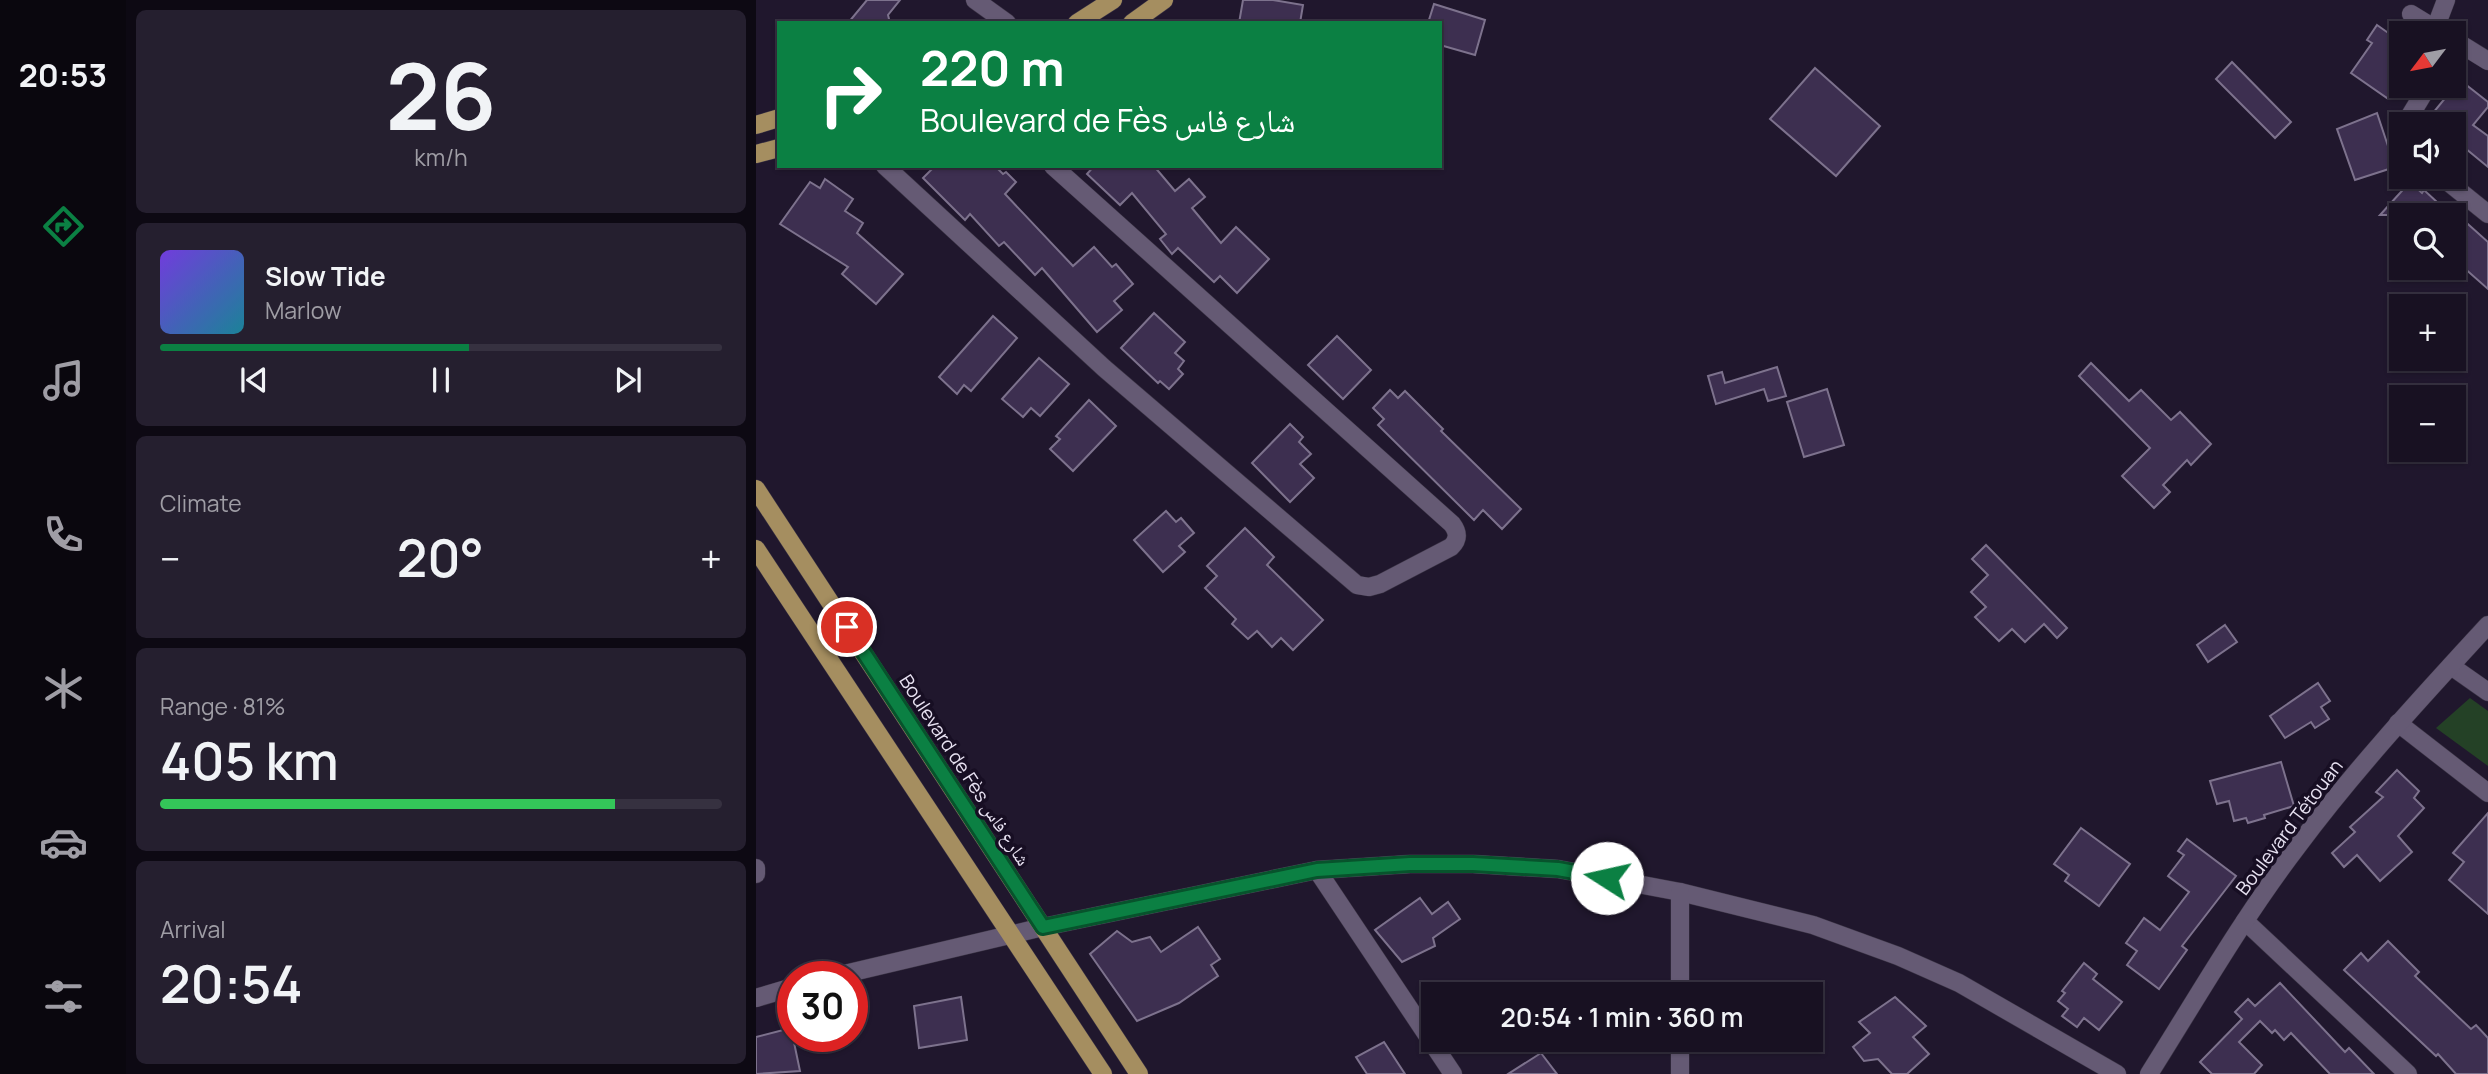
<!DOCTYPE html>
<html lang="en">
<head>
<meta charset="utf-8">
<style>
	body { margin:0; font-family:Manrope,"Noto Naskh Arabic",sans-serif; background:#251f2f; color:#f1f3f6; height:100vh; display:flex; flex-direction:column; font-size:26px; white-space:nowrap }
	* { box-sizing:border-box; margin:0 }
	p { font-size:23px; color:#9f9da5 }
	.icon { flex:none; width:38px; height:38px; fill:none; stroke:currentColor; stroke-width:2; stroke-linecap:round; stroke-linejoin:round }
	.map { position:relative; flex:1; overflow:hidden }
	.details { display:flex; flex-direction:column; gap:10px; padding:10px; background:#0d0913; width:630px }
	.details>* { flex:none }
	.hud { position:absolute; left:21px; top:21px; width:665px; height:147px; border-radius:0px; box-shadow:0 2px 5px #0004,0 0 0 2px #363140; background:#0b8043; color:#fff; overflow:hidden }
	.needle { width:46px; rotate:238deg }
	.controls { position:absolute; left:1633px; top:21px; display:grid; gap:14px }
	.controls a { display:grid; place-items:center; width:77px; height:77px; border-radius:0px; background:#181122; box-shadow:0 2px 5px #0004,0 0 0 2px #363140; font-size:35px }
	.speed { position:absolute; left:21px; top:961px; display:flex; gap:14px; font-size:35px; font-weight:700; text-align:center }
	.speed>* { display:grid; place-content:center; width:91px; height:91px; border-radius:50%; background:#181122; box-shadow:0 2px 5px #0004,0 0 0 2px #363140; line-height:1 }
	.speed .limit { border:10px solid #d22; background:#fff; color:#111 }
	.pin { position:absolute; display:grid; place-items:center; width:60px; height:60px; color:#fff; margin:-30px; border:4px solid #fff; border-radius:50%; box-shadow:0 2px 7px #0007 }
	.me { position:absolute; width:77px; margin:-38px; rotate:280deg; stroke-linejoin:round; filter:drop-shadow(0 0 5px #0008) }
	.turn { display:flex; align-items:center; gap:24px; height:147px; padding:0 28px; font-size:32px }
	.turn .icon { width:91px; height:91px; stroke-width:2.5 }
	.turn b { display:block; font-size:49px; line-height:60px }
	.big { font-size:52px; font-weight:600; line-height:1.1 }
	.details .widget { flex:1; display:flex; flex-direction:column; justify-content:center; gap:10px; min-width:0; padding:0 24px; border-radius:10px; background:#251f2f }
	.details .dial { align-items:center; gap:0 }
	.dial b { font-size:91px; line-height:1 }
	.song { display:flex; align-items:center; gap:21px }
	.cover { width:84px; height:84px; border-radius:10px; background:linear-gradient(135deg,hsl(260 70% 55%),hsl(190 70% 35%)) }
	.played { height:7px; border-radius:4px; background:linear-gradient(90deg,#0b8043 55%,#363140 55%) }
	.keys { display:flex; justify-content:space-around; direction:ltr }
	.heat { display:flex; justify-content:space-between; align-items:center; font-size:38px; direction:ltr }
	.charge { height:10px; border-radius:5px; background:linear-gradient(90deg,#34c759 81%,#363140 0) }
	.trip { position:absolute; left:665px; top:982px; width:402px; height:70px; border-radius:0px; background:#181122; box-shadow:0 2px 5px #0004,0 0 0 2px #363140; font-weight:600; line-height:70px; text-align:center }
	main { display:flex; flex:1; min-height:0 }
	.tabs { display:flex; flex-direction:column; width:126px; justify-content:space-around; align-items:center; background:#0a070e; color:#9f9da5 }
	.tabs .icon { width:49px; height:49px }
	.tabs .on { color:#0b8043 }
	.tabs b { font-size:32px; color:#f1f3f6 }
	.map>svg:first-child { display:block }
</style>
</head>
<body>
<main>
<nav class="tabs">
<b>20:53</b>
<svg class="icon on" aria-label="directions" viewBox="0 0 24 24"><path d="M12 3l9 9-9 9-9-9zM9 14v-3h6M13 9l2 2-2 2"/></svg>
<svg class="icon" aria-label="music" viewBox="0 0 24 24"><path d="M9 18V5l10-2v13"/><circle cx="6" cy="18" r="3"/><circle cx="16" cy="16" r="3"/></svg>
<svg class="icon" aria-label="phone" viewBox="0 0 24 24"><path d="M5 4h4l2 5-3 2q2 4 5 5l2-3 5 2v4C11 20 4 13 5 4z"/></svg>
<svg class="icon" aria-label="climate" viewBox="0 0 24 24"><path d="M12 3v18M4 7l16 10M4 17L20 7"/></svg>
<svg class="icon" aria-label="car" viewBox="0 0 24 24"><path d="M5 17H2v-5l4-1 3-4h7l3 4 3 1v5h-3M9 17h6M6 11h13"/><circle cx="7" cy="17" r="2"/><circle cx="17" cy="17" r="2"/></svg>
<svg class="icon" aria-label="filters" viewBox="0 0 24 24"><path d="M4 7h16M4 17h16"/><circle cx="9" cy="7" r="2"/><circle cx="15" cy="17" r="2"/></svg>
</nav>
<section class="details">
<div class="widget dial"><b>26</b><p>km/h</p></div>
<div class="widget">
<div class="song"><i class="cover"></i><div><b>Slow Tide</b><p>Marlow</p></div></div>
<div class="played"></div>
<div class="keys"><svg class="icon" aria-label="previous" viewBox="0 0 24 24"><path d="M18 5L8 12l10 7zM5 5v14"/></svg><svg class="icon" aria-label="pause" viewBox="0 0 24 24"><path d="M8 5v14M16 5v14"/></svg><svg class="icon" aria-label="next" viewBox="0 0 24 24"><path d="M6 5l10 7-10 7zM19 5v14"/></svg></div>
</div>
<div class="widget"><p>Climate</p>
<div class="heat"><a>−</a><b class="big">20°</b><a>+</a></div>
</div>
<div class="widget"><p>Range · 81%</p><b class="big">405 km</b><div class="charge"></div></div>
<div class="widget"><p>Arrival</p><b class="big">20:54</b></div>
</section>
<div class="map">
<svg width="1732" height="1074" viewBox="0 0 1732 1074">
	<rect width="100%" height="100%" fill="#20172d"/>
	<path fill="#244126" d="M 1714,698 L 1732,711 L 1732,766 L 1680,728 Z"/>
	<g fill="#3d2f50" stroke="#7d728d" stroke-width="2">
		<path d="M 111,0 L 144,0 L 132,15 L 134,23 L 92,23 Z"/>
		<path d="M 487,0 L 517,0 L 547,5 L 544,23 L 483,23 Z"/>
		<path d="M 678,4 L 729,20 L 719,55 L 684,45 L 684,23 L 672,23 Z"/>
		<path d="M 1621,25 L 1645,42 L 1645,78 L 1631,98 L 1595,73 L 1616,43 L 1611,40 Z"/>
		<path d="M 1476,62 L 1535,122 L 1519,138 L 1460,79 Z"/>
		<path d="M 1059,68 L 1124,126 L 1080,176 L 1014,119 Z"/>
		<path d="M 1704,80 L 1732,102 L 1732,107 L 1717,125 L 1732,136 L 1732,167 L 1698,139 L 1698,124 L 1679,124 L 1672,119 Z"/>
		<path d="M 1621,113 L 1639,167 L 1599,180 L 1581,129 Z"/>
		<path d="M 179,166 L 239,166 L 247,174 L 250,172 L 260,182 L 249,194 L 317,266 L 338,247 L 356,267 L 360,264 L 377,284 L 358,301 L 366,310 L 341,332 L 286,268 L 279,275 L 248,242 L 243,246 L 214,214 L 209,220 L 167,178 Z"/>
		<path d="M 338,166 L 398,166 L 419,191 L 433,179 L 449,197 L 436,208 L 465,243 L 480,227 L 513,259 L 481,293 L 464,276 L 458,282 L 422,248 L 416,254 L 404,239 L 410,234 L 376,193 L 364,205 L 331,174 Z"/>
		<path d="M 69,179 L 97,199 L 89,211 L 107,223 L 101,233 L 147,274 L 120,304 L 86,274 L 92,267 L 24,224 L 54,182 L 64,188 Z"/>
		<path d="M 1654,182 L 1666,193 L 1668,190 L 1695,215 L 1645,215 L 1645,226 L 1633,215 L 1624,215 Z"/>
		<path d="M 1704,217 L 1732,242 L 1732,289 L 1698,259 L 1698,225 Z"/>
		<path d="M 398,313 L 429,342 L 419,353 L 428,361 L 422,369 L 427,374 L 413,389 L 404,381 L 402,383 L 365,348 Z"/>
		<path d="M 237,316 L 261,338 L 215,391 L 208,385 L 201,394 L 183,377 Z"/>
		<path d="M 581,336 L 615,370 L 587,399 L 552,365 Z"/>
		<path d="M 283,358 L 313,384 L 284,416 L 275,408 L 267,417 L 246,399 Z"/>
		<path d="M 1335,363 L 1373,401 L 1385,390 L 1415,420 L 1424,412 L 1455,444 L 1435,465 L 1431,460 L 1407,485 L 1414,492 L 1398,508 L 1366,476 L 1394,448 L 1323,376 Z"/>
		<path d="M 1021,367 L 1030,396 L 1012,401 L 1008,389 L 960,404 L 952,376 L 966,372 L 969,383 Z"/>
		<path d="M 1071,389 L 1088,445 L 1048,457 L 1031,402 Z"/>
		<path d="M 634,390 L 642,398 L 649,391 L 687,429 L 685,431 L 765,509 L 746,529 L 727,510 L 718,520 L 622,425 L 628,419 L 617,408 Z"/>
		<path d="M 333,400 L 360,426 L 317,471 L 294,449 L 304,439 L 300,436 Z"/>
		<path d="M 534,424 L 547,437 L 543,442 L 555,454 L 544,464 L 558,478 L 534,502 L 496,463 Z"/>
		<path d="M 410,511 L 420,522 L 425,518 L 438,533 L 423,546 L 429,552 L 407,572 L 378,540 Z"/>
		<path d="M 489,528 L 518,557 L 511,565 L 567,620 L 537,650 L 525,638 L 516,647 L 501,631 L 492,639 L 476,624 L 480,619 L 449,588 L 461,576 L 451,566 Z"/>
		<path d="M 1230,545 L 1311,628 L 1301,638 L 1288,624 L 1269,642 L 1256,629 L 1243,641 L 1219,617 L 1230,607 L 1215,592 L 1232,575 L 1216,559 Z"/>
		<path d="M 1469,625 L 1481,642 L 1452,662 L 1441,645 Z"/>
		<path d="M 1562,683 L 1574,701 L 1565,707 L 1573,719 L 1559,728 L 1555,722 L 1529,738 L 1514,716 Z"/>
		<path d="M 1525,762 L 1538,806 L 1508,815 L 1509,818 L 1492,823 L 1490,818 L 1478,821 L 1473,801 L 1461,804 L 1454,781 Z"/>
		<path d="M 1641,770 L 1663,791 L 1658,798 L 1668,808 L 1642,836 L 1656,852 L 1624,881 L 1601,855 L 1588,867 L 1576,853 L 1599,832 L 1594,827 L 1627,797 L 1620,792 Z"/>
		<path d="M 1732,813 L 1732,914 L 1693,880 L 1708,862 L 1697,853 Z"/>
		<path d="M 1325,828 L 1374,864 L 1343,906 L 1309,881 L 1313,875 L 1298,864 Z"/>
		<path d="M 1431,839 L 1480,876 L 1426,946 L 1431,950 L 1403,989 L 1371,965 L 1381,951 L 1370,943 L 1388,918 L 1404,930 L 1433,892 L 1412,876 L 1428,855 L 1422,851 Z"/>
		<path d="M 664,898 L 676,914 L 692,902 L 704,919 L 677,938 L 679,946 L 646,962 L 619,930 Z"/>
		<path d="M 442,927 L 464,959 L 455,965 L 462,976 L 423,1003 L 381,1021 L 334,954 L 361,931 L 376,942 L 394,937 L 405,952 Z"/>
		<path d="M 1632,941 L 1663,972 L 1659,976 L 1715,1029 L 1720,1025 L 1732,1038 L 1732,1074 L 1700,1074 L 1682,1054 L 1680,1056 L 1588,970 L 1605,953 L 1612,961 Z"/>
		<path d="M 1328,963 L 1341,974 L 1337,979 L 1366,1002 L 1343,1030 L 1328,1018 L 1321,1027 L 1306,1016 L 1312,1009 L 1302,1001 L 1309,993 L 1306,991 Z"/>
		<path d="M 1524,983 L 1589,1052 L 1593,1048 L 1618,1074 L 1574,1074 L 1535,1033 L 1528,1040 L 1519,1030 L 1516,1033 L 1504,1021 L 1483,1042 L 1506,1065 L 1498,1074 L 1456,1074 L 1444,1062 L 1486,1019 L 1479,1012 L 1492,999 L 1499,1006 Z"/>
		<path d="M 205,997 L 211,1040 L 163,1048 L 158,1006 Z"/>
		<path d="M 1139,997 L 1170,1026 L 1157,1037 L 1173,1054 L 1151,1074 L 1136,1074 L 1122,1059 L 1108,1061 L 1097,1047 L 1114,1033 L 1103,1022 Z"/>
		<path d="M 35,1028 L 44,1071 L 0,1074 L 0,1037 Z"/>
		<path d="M 628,1042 L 649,1074 L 611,1074 L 600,1057 Z"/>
		<path d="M 785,1053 L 801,1074 L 752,1074 Z"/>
	</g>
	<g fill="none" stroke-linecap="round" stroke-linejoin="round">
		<defs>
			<g id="minor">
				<path d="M 219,0 L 251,23"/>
				<path d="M 1655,14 L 1686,33"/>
				<path d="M 1679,29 L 1690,0"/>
				<path d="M 1698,40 L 1732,61"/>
				<path d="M 1649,124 L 1672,86"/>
				<path d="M 129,166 L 348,368 L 601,585 L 613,587 L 624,584 L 695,547 C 703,539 702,532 696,524 L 297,166"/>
				<path d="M 1686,177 L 1732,214"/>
				<path d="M 1695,666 L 1732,692"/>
				<path d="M 1642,723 L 1732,793"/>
				<path d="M 0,868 L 0,874"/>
				<path d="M 561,870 L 697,1074"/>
				<path d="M 1489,921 L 1652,1074"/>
				<path d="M 80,976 L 287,927 L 561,870 L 654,864 L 717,864 L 802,869 L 924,892 L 1057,925 L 1142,956 L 1203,983 L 1361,1074"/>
				<path d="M 924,994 L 924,892"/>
				<path d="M 0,998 L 37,987"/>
				<path d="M 924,1074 L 924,1040"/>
				<path d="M 1393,1074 C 1441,998 1486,919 1541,847 C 1599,769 1666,697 1732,625"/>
			</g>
			<g id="major">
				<path d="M 321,23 L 357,0"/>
				<path d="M 376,23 L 408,0"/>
				<path d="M 0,125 L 23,118"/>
				<path d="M 0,154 L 23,148"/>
				<path d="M 0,489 L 383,1074"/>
				<path d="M 0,549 L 347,1074"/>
			</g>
		</defs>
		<use href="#minor" stroke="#3b3445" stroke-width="19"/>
		<use href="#major" stroke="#3b3445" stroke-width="19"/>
		<use href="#minor" stroke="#655a74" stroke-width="18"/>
		<use href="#major" stroke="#a58e60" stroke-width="18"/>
	</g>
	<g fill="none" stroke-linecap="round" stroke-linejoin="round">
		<defs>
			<path id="route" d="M 91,627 L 287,927 L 561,870 L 654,864 L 717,864 L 802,869 L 851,878"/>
		</defs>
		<use href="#route" stroke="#07532c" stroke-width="18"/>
		<use href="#route" stroke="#0b8043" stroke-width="12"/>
	</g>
	<g text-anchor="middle" stroke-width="7" stroke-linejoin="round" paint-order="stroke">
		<g font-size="19" fill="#e7e1f1" stroke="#170e23">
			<text transform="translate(209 770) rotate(57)" y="7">Boulevard de Fès شارع فاس</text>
			<text transform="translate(1533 827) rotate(-53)" y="7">Boulevard Tétouan</text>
		</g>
	</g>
</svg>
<div class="controls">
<a><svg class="needle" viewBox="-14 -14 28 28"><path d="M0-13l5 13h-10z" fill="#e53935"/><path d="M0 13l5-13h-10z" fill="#9f9da5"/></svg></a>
<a><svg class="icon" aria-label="sound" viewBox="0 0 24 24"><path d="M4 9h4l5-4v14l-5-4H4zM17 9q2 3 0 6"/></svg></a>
<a><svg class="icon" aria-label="search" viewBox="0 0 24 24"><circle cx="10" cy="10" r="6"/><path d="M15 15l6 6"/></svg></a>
<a>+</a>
<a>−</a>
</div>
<div class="speed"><div class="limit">30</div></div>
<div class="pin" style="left:91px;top:627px;background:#d93025"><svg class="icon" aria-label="arrive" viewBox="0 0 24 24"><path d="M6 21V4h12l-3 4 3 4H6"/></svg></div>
<svg class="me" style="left:851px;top:878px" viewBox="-20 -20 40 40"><circle r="19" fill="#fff"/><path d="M0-13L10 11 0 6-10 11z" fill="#0b8043"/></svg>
<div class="trip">20:54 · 1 min · 360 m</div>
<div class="hud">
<div class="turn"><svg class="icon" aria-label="right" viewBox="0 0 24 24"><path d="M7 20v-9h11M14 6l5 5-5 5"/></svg><div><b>220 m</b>Boulevard de Fès شارع فاس</div></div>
</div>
</div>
</main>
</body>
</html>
